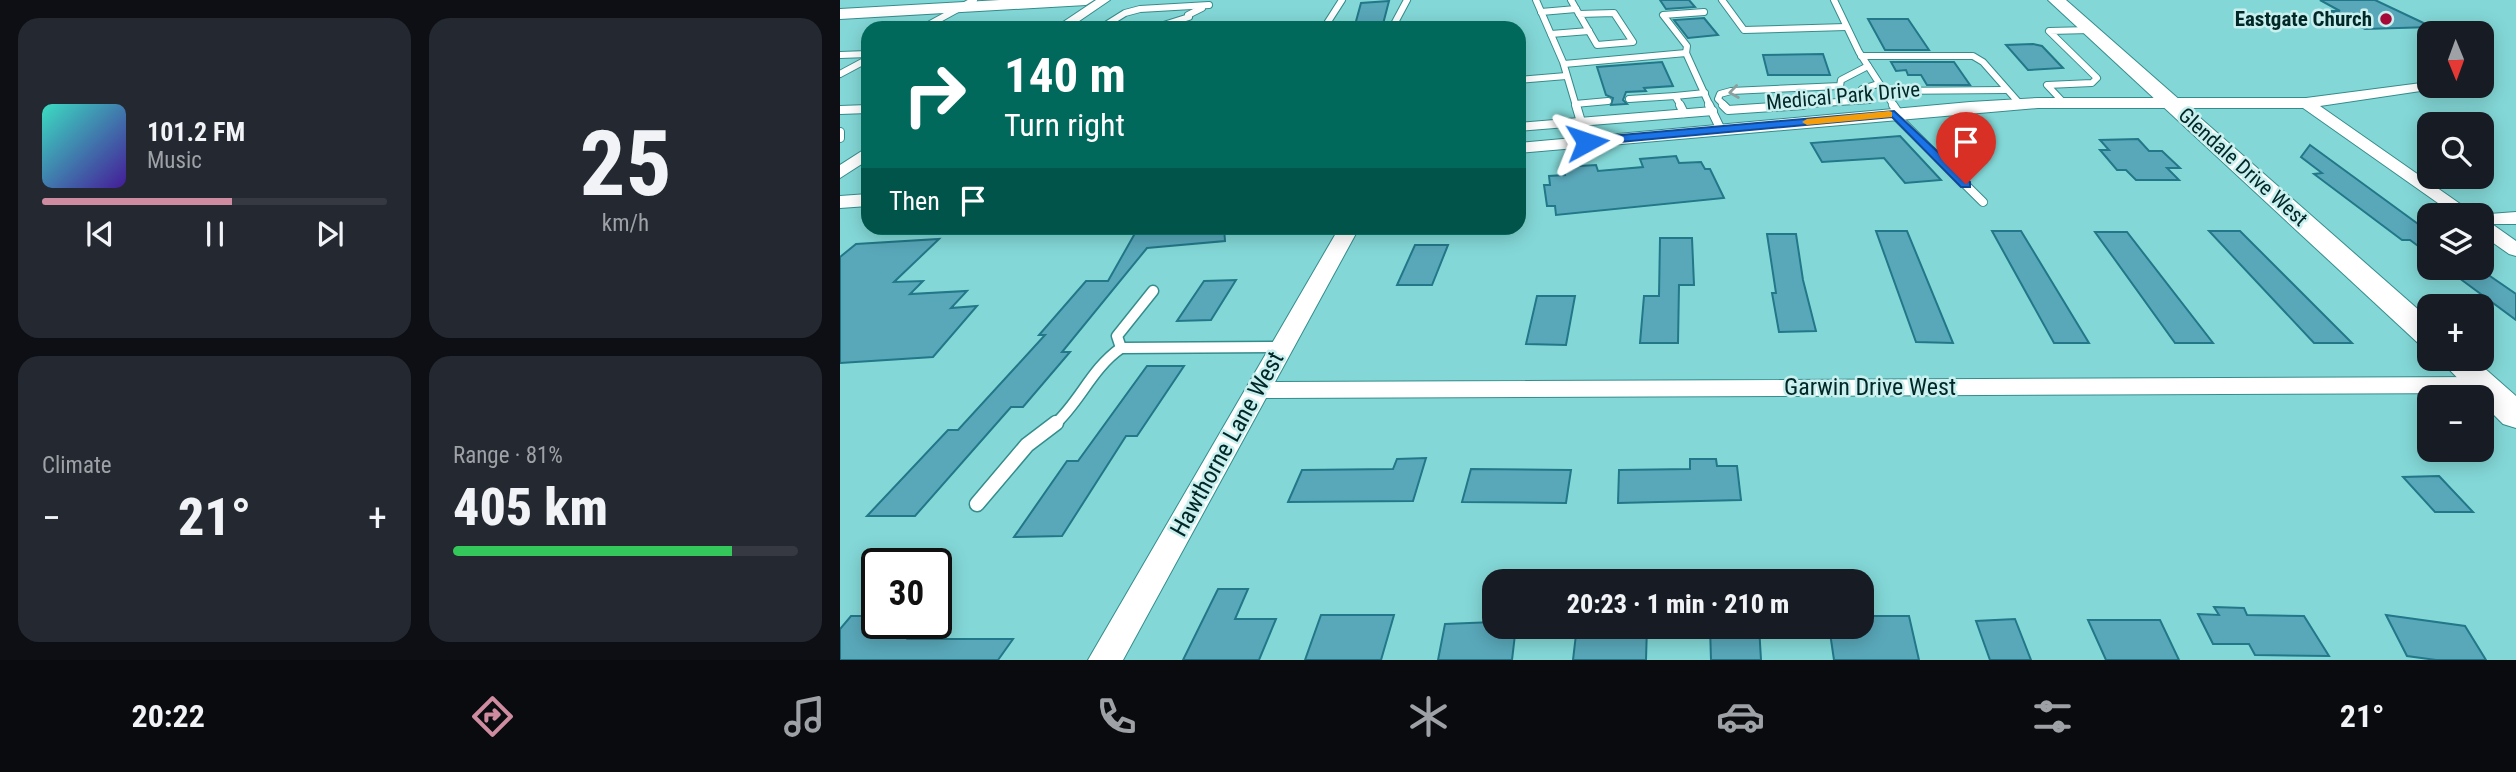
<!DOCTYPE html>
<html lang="en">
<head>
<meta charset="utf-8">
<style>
	body { margin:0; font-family:"Roboto Condensed",sans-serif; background:#242831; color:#f1f3f6; height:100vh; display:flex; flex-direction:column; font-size:26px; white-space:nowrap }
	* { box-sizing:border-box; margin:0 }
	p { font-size:23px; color:#9ea1a6 }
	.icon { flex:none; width:38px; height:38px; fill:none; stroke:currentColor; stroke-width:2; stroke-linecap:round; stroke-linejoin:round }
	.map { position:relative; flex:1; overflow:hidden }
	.details { display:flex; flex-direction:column; gap:18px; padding:18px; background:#0d0f14; width:840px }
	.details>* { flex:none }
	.banner { position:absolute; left:21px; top:21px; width:665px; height:214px; border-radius:21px; box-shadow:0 4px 18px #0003; background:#00695c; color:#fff; overflow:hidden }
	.needle { width:46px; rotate:179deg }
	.buttons { position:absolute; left:1577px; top:21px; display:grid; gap:14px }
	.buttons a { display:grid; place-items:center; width:77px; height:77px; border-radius:14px; background:#171b24; box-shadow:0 4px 18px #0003; font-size:35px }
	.speed { position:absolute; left:21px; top:548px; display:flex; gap:14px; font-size:35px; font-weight:700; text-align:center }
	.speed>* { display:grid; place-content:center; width:91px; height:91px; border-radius:50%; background:#171b24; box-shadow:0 4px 18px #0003; line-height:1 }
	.speed .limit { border:4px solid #111; border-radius:10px; background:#fff; color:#111 }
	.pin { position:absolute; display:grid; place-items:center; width:60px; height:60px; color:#fff; margin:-72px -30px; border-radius:50% 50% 50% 0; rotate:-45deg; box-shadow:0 0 7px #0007 }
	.pin .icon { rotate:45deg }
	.me { position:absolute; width:77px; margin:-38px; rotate:85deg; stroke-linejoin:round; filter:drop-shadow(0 0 5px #0008) }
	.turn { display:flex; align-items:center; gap:24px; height:147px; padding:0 28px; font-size:32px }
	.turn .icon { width:91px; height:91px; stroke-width:2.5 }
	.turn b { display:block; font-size:49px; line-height:60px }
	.then { display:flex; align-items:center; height:66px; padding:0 28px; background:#0003; gap:14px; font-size:26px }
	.big { font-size:52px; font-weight:800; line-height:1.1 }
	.details .widget { flex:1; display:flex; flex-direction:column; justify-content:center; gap:10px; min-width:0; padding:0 24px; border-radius:21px; background:#242831 }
	.details .dial { align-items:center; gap:0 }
	.dial b { font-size:91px; line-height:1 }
	.song { display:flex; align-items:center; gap:21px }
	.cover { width:84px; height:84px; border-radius:10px; background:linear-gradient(135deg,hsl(170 70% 55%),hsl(260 70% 35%)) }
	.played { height:7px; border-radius:4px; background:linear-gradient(90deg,#cf8ba0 55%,#363941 55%) }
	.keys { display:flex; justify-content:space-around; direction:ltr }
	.heat { display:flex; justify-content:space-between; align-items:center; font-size:38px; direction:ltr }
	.charge { height:10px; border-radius:5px; background:linear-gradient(90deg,#34c759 81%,#363941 0) }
	.details .tiles { flex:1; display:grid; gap:18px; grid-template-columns:repeat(2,1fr) }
	.trip { position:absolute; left:642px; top:569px; width:392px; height:70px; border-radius:21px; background:#171b24; box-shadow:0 4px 18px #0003; font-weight:800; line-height:70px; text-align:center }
	.tab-bar { display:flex; height:112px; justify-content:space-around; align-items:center; background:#090b0e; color:#9ea1a6 }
	.tab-bar .icon { width:49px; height:49px }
	.tab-bar .on { color:#cf8ba0 }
	.tab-bar b { font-size:32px; color:#f1f3f6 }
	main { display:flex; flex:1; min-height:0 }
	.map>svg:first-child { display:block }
</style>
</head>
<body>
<main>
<section class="details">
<div class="tiles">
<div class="widget">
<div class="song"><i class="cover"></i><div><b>101.2 FM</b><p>Music</p></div></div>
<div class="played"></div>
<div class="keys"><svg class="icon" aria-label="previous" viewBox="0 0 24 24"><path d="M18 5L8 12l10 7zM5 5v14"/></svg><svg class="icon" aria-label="pause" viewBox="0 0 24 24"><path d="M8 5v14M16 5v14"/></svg><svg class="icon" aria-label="next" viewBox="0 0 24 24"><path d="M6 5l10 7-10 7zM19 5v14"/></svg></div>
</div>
<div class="widget dial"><b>25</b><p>km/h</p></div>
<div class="widget"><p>Climate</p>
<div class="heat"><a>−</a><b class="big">21°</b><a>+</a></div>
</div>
<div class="widget"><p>Range · 81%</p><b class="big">405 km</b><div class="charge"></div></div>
</div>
</section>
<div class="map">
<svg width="1676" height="660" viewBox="0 0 1676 660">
	<rect width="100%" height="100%" fill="#83d8d7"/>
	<g fill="#59a8ba" stroke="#278" stroke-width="2">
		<path d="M 820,0 L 849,0 L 855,7 L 826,9 Z"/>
		<path d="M 1480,0 L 1535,0 L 1592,27 L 1525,29 L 1490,11 L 1500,11 Z"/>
		<path d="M 549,1 L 543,24 L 515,25 L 521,3 Z"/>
		<path d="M 864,18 L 878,35 L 848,38 L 834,20 Z"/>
		<path d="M 1028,19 L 1068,19 L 1089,50 L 1045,50 Z"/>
		<path d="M 1193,44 L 1202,46 L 1223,68 L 1188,70 L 1166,45 Z"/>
		<path d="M 983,54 L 990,75 L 928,75 L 923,55 Z"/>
		<path d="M 822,62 L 833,86 L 804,88 L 806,91 L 786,92 L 783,100 L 787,104 L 771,105 L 773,98 L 766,95 L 757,67 Z"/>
		<path d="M 1051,62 L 1114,62 L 1130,85 L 1087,85 L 1081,75 L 1068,75 L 1066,70 L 1056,71 Z"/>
		<path d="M 1060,136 L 1101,180 L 1065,183 L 1044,158 L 982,162 L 971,143 Z"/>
		<path d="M 1298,139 L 1309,151 L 1322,151 L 1340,168 L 1327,168 L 1339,180 L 1296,180 L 1286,170 L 1277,170 L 1260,150 L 1269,150 L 1260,140 Z"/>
		<path d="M 1470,145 L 1589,232 L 1589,254 L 1570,240 L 1562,240 L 1474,174 L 1482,173 L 1461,157 Z"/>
		<path d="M 836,156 L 839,163 L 861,162 L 865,169 L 870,169 L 884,198 L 716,215 L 715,206 L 707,206 L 704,185 L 710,185 L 709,176 L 725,175 L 723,167 L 756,165 L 758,171 L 803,167 L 800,159 Z"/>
		<path d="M 298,228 L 384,228 L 385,241 L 307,248 L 222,352 L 230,352 L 183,407 L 171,407 L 75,516 L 27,516 L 108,430 L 118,430 L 205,335 L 199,335 L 246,281 L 268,281 Z"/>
		<path d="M 1036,231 L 1067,231 L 1113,343 L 1076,342 Z"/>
		<path d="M 1152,231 L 1181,231 L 1249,343 L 1214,343 Z"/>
		<path d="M 1369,231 L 1400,231 L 1512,343 L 1474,343 Z"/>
		<path d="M 1255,232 L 1287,232 L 1373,343 L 1335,343 Z"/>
		<path d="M 927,234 L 956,234 L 963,280 L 976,331 L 939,332 L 932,293 L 936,293 Z"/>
		<path d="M 820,238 L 852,238 L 854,285 L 839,285 L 838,343 L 800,343 L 804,296 L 819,296 Z"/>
		<path d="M 99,239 L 54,282 L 83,281 L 70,294 L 127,291 L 111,308 L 137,306 L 93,357 L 0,363 L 0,257 L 16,244 Z"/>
		<path d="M 575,245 L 608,245 L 592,285 L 557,285 Z"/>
		<path d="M 1647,274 L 1676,294 L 1676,320 L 1615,275 Z"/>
		<path d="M 396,280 L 371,320 L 337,321 L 364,281 Z"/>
		<path d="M 697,296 L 735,296 L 726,345 L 686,344 Z"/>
		<path d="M 307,366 L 344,366 L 297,436 L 286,436 L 222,536 L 174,537 L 227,461 L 238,461 Z"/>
		<path d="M 586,458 L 573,501 L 448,502 L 462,470 L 553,469 L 557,459 Z"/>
		<path d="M 850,459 L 876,459 L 877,466 L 897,466 L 901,500 L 778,503 L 779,470 L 850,469 Z"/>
		<path d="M 631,469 L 731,470 L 726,503 L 622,502 Z"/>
		<path d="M 1599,476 L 1633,512 L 1595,512 L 1563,477 Z"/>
		<path d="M 378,589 L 408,589 L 395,619 L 436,619 L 419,660 L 343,660 Z"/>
		<path d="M 1374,607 L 1404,608 L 1407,615 L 1464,616 L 1489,656 L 1415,655 L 1409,644 L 1373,644 L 1358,614 L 1379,615 Z"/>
		<path d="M 481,615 L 554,615 L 541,660 L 465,660 Z"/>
		<path d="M 1546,615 L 1625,626 L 1646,660 L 1596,660 L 1567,656 Z"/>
		<path d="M 11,616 L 37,616 L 37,623 L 81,623 L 68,639 L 173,639 L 158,660 L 0,660 L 0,629 Z"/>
		<path d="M 1022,616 L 1069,616 L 1079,660 L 994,660 L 989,626 L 1022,626 Z"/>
		<path d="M 1175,619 L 1191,660 L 1150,660 L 1136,621 Z"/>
		<path d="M 1248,620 L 1320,620 L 1339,660 L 1266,660 Z"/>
		<path d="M 654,622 L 654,626 L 676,626 L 672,660 L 598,660 L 605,624 Z"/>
		<path d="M 737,626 L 807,626 L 806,660 L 733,660 Z"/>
		<path d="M 870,626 L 919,626 L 921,660 L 871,660 Z"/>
	</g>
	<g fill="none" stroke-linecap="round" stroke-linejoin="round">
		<defs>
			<g id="lane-far3">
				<path d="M 696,0 L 723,62 L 736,106"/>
				<path d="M 731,0 L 739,14"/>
				<path d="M 882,0 L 904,30 L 1006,27"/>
				<path d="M 994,0 L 1019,52 L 1054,106"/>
				<path d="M 701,12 L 736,9"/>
				<path d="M 774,13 L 793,42 L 757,45 L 739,14 Z"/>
				<path d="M 83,28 L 134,0"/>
				<path d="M 261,28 L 285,13 L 300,9 L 369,5"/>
				<path d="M 314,28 L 349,17 L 348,15 L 362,8"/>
				<path d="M 484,28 L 502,0"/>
				<path d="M 552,28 L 567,0"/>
				<path d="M 711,34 L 749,31"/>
				<path d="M 846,53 L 847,46 L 823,15 L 864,12"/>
				<path d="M 0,55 L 28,54"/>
				<path d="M 1021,56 L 1133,56 L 1143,62 L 1180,104"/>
				<path d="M 724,64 L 846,53 L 870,106"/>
				<path d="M 0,74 L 28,59"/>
				<path d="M 679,80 L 726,76"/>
				<path d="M 1044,91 L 1167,90"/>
				<path d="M 835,96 L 865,93"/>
				<path d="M 789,99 L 835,96 L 841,106"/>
				<path d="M 1224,103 L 1207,85 L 1252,83 L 1257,78 L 1209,31 L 1250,30"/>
				<path d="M 735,104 L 768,101"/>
				<path d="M 885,106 L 878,99 L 880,94 L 891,91 L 1000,86 L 1001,80 L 1028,66"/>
				<path d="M 938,106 L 1029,100 L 1022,89 L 1038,84"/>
			</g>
			<g id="lane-far2">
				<path d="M 736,105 L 747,142"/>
				<path d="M 840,105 L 844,113"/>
				<path d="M 869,105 L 881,130"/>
				<path d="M 883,105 L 888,110 L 963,105"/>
				<path d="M 1053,105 L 1059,114"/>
				<path d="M 0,110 L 28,109"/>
				<path d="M 1054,114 L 1143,202"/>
				<path d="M 679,127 L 873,111"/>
				<path d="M 0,132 L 0,138"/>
			</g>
			<g id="lane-far1">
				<path d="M 313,291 L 277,336 L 281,348 L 442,347"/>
				<path d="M 214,425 C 240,402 251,369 281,348"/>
			</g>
			<path id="lane" d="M 137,504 L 187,445 L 216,423"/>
			<g id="street">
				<path d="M 256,0 L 270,0 L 229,28 L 214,28 Z"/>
				<path d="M 1589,82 L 1589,86 L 1596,86 L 1594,89 L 1480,106 L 1636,215 L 1676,212 L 1676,224 L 1652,224 L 1676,241 L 1676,256 L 1669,254 L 1642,235 L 1642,215 L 1615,215 L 1463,108 L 1198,108 L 679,153 L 679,143 L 1130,102 L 1198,98 L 1466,98 Z"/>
				<path d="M 28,147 L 28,160 L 0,178 L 0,165 Z"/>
				<path d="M 28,194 L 28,206 L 0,208 L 0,196 Z"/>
				<path d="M 499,228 L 519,228 L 435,382 L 1643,377 L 1652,379 L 1655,385 L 1652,391 L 1643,393 L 426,398 L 283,660 L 248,660 Z"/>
			</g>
			<g id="secondary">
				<path d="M 160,0 L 254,0 L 246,5 L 0,19 L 0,9 Z"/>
				<path d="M 1208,0 L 1226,0 L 1589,319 L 1589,346 L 1578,343 Z"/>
				<path d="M 1599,359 L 1634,359 L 1676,396 L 1676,428 L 1663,424 L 1642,403 L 1642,397 L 1636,397 Z"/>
			</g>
		</defs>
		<use href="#lane-far3" stroke="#358c8c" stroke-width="8"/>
		<use href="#lane-far2" stroke="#358c8c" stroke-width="10"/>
		<use href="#lane-far1" stroke="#358c8c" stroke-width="13"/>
		<use href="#lane" stroke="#358c8c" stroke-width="17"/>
		<use href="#street" stroke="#358c8c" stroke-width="2"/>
		<use href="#secondary" stroke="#358c8c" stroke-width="2"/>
		<use href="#lane-far3" stroke="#fff" stroke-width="6"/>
		<use href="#lane-far2" stroke="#fff" stroke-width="8"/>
		<use href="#lane-far1" stroke="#fff" stroke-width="10"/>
		<use href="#lane" stroke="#fff" stroke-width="14"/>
		<use href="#street" fill="#fff" fill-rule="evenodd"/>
		<use href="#secondary" fill="#fff" fill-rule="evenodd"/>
	</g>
	<defs><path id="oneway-chevron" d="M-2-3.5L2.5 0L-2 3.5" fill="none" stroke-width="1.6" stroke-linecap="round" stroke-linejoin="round" transform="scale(1.75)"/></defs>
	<use stroke="#8d9e9e" href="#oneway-chevron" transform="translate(894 92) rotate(172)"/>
	<path fill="#1a73e8" stroke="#114b97" stroke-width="2" d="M 1054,111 L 1130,182 L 1130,187 L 1121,187 L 1052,117 L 747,145 L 742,142 L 747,138 Z"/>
	<path fill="#f59e0b" d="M 1049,111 L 1052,112 L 1052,117 L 967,125 L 962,122 L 967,119 Z"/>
	<circle fill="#a60b38" stroke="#c9f0ef" stroke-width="2.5" cx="1546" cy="19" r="7"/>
	<g text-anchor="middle" stroke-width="5" stroke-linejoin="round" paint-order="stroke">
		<g font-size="21" font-weight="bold" fill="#012727" stroke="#c9f0ef" text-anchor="end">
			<text x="1532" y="26">Eastgate Church</text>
		</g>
		<g font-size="21" fill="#012727" stroke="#c9f0ef">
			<text transform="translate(1003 96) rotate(-5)" y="7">Medical Park Drive</text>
			<text transform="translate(1403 167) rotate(42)" y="7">Glendale Drive West</text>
		</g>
		<g font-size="24" fill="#012727" stroke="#c9f0ef">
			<text x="1030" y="395">Garwin Drive West</text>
			<text transform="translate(387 444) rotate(-61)" y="8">Hawthorne Lane West</text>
		</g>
	</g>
</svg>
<div class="buttons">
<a><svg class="needle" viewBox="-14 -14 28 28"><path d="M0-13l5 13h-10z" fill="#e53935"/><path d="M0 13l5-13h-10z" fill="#9ea1a6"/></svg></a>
<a><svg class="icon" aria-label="search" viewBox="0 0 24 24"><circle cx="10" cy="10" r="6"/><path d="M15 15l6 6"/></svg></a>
<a><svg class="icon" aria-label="layers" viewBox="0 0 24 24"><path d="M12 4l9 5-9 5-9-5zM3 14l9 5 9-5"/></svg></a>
<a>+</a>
<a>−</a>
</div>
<div class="speed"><div class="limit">30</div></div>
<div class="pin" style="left:1126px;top:184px;background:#d93025"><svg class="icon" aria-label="arrive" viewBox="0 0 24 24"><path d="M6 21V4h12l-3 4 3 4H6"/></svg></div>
<svg class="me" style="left:747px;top:142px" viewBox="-20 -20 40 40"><path d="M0-17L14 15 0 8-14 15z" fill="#1a73e8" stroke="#fff" stroke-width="4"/></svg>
<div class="trip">20:23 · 1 min · 210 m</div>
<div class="banner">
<div class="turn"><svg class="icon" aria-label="right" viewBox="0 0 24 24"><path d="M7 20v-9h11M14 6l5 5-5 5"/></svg><div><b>140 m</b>Turn right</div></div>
<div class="then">Then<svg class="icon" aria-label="arrive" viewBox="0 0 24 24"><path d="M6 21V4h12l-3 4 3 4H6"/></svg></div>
</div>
</div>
</main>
<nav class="tab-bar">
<b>20:22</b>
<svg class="icon on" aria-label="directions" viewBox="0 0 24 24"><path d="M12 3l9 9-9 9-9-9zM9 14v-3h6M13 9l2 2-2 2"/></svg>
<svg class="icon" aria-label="music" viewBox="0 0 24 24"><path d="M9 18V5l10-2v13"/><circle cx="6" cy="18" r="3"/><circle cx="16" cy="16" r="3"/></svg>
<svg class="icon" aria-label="phone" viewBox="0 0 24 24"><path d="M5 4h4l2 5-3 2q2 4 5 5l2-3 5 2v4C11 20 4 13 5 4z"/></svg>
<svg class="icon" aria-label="climate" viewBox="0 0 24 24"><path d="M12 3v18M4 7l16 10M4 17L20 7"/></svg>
<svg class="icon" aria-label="car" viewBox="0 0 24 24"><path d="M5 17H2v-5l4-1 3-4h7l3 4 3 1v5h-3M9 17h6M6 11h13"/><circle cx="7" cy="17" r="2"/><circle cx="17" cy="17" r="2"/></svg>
<svg class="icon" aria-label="filters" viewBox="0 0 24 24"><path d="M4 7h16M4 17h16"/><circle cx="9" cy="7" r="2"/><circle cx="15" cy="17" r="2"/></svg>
<b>21°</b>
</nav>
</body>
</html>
